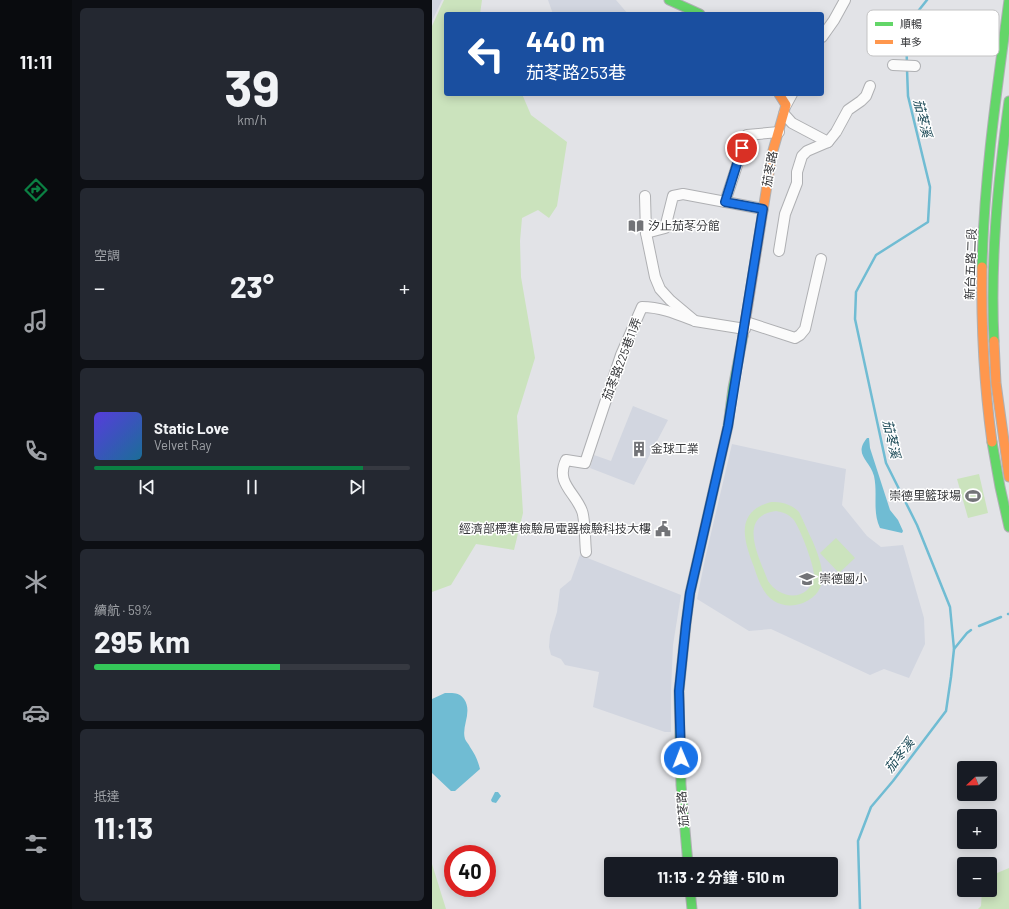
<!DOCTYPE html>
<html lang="zh-TW">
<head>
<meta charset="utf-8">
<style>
	body { margin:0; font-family:Barlow,"Noto Sans TC",sans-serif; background:#242831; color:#f1f3f6; height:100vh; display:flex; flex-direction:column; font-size:15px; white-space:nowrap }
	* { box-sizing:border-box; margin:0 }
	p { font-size:13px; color:#9ea1a6 }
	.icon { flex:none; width:22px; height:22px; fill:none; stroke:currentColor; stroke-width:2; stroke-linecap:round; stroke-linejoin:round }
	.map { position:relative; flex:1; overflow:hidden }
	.side { display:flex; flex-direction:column; gap:8px; padding:8px; background:#0d0f14; width:360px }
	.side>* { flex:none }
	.guide { position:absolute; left:12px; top:12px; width:380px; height:84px; border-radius:4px; box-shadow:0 2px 10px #0003; background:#1a4fa0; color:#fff; overflow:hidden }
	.needle { width:26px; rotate:248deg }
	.controls { position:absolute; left:525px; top:761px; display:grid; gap:8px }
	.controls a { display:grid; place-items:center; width:40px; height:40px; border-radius:4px; background:#171b24; box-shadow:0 2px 10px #0003; font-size:20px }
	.speed { position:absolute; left:12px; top:845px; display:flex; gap:8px; font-size:20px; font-weight:700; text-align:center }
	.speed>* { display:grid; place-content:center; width:52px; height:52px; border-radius:50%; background:#171b24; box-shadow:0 2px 10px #0003; line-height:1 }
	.speed .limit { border:6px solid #d22; background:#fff; color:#111 }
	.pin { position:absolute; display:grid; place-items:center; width:34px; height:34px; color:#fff; margin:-17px; border:2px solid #fff; border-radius:50%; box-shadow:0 1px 4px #0007 }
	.me { position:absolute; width:44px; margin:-22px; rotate:359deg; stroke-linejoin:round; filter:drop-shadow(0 0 3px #0008) }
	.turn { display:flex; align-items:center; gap:14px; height:84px; padding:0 16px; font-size:18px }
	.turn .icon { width:52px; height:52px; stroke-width:2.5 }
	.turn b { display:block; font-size:28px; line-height:34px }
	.big { font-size:30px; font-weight:700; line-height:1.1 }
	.side .card { flex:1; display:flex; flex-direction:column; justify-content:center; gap:6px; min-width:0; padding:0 14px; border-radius:6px; background:#242831 }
	.side .dial { align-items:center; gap:0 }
	.dial b { font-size:52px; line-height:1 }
	.song { display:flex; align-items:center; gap:12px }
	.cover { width:48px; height:48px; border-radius:6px; background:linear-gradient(135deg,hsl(250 70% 55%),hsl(200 70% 35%)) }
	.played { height:4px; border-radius:2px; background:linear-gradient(90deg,#0b8043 85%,#363941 85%) }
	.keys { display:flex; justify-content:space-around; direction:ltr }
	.heat { display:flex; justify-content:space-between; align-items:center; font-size:22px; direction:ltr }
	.charge { height:6px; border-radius:3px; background:linear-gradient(90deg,#34c759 59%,#363941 0) }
	.trip { position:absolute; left:172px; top:857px; width:234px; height:40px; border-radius:4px; background:#171b24; box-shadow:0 2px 10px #0003; font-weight:700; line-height:40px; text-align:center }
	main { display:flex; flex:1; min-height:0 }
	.menu { display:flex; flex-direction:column; width:72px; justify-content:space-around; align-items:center; background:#090b0e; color:#9ea1a6 }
	.menu .icon { width:28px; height:28px }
	.menu .on { color:#0b8043 }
	.menu b { font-size:18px; color:#f1f3f6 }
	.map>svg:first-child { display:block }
</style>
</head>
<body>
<main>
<nav class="menu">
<b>11:11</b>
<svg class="icon on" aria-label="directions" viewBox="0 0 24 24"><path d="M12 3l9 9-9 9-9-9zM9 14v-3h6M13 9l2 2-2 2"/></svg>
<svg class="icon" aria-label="music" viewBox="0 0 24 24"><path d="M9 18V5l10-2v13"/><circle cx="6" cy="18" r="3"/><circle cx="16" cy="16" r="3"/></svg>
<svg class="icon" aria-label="phone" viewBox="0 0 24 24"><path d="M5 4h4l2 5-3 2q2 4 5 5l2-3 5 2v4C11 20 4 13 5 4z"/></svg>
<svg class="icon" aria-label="climate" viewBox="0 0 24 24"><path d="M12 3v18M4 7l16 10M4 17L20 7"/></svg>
<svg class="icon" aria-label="car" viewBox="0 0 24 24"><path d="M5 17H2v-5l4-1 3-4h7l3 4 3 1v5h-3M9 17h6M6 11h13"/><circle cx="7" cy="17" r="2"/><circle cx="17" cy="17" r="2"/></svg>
<svg class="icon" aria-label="filters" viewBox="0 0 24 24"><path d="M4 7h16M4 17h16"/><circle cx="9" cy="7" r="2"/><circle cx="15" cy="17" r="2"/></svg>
</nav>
<section class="side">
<div class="card dial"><b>39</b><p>km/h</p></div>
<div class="card"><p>空調</p>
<div class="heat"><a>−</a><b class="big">23°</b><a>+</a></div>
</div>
<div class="card">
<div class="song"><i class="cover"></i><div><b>Static Love</b><p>Velvet Ray</p></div></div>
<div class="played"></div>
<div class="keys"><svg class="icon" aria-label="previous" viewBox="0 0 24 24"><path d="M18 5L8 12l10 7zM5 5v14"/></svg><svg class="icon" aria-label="pause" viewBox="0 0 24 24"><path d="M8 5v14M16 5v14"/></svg><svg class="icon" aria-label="next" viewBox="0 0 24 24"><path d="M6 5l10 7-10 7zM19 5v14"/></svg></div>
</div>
<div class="card"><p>續航 · 59%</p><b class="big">295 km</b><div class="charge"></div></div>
<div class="card"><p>抵達</p><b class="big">11:13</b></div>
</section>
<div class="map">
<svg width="577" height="909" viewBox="0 0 577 909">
	<rect width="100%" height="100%" fill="#e2e3e7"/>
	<g fill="#d2d6e0">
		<path d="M 0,0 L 10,0 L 0,21 Z"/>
		<path d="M 116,0 L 184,0 L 196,14 L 121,14 Z"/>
		<path d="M 201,406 L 236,420 L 202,485 L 158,468 L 162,455 L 179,461 Z"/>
		<path d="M 300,444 L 414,469 L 410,505 L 435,536 L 449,547 L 471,545 L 492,618 L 493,644 L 477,678 L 452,669 L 438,675 L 339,629 L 317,631 L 265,599 L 273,559 Z"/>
		<path d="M 148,555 L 249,595 L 241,645 L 239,690 L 239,732 L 233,732 L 161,707 L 167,672 L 133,665 L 129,659 L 119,655 L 117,647 L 118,635 L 125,612 L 128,589 L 139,580 Z"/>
	</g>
	<g fill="#cbe3bd" fill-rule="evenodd">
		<path d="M 12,0 L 50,0 L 48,14 L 14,14 L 14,94 L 90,94 L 99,115 L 135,142 L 125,206 L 117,218 L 106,210 L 90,218 L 88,241 L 89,277 L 103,358 L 85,416 L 91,513 L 82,550 L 44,544 L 19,585 L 0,592 L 0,26 Z"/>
		<path d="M 547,474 L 556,513 L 536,518 L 525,479 Z"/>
		<path d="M 339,502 C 350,502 359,504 367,512 C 372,522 376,532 381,542 C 390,564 400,591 371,603 C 361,607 350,606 342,601 C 330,593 326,579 322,567 C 312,541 302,512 339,502 ZM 344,511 C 351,512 356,514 361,519 C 367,525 383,567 382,576 C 378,601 349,601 336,581 C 328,559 304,516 344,511 Z"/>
		<path d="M 404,538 L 423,558 L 407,573 L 388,553 Z"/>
		<path d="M 0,864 L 14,909 L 0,909 Z"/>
		<path d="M 577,868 L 577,909 L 546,909 L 549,906 L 550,890 L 558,890 L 558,876 Z"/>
	</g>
	<g fill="#70bcd3">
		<path d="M 435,438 L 437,438 L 438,448 L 458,510 L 466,520 L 471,531 L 470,533 L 448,528 C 440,511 446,494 442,476 C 438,460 421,455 435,438 Z"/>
		<path d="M 13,693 C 21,693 27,692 32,699 C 41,712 29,726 33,739 C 34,742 37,744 38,747 C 43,754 46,761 48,769 L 23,791 L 19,791 L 0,773 L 0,699 Z"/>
		<path d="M 63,792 L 66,792 L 69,796 L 64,803 L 60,802 L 59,800 Z"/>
	</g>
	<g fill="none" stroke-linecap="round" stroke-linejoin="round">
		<g stroke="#70bcd3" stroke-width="2.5">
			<path d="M 475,64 L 474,36 L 487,10 L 495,0"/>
			<path d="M 576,614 L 577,614"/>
			<path d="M 547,626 L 569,617"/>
			<path d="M 522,649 L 535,633 L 539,630"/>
			<path d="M 428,909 L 426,841 L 439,807 L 461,781 L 514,711 L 519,677 L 522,649 L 518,607 L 485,525 L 454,463 L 423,319 L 424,292 L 444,255 L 496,222 L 498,187 L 476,96 L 475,69"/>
		</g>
		<defs>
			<g id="street">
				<path d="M 390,37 L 402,20 L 413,0"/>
				<path d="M 461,65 L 483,66"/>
				<path d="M 354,105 L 360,94"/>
				<path d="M 352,114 L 360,123 L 396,142 L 404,132 L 416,110 L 429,101 L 434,96 L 438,86"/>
				<path d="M 213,196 L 214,233 L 223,277 L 228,289 L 238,300 L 263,321 L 313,329"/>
				<path d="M 293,202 L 315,135 L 347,132"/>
				<path d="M 214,233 L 233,228 L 241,196 L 251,194 L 331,209"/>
				<path d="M 347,251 L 353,214 L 365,183 L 365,172 L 370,156 L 375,151 L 396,142"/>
				<path d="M 314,322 L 363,338 L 368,335 L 373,329 L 389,259"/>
				<path d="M 154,552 C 153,543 153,518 150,511 C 143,492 123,483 134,460 L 153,463 L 189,355 L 210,307 C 229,307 245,314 263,321"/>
			</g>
			<g id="fast">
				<path d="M 237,0 L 268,14"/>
				<path d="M 550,267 C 552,177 565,89 577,0"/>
				<path d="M 562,341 C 558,261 566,181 577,101"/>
				<path d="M 560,442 L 568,487 L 577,527"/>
				<path d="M 256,864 L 249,785 L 247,691 L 254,624 L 258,593 L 296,426 L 301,388 L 311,336"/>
				<path d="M 258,890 L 260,909"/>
			</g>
			<g id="slow">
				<path d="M 550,267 C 549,326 552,384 560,442"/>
				<path d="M 311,336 L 340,154 L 354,105 L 347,94"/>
				<path d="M 562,341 L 564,383 L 577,477"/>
			</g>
		</defs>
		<use href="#street" stroke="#afb0b3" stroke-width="12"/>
		<use href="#fast" stroke="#afb0b3" stroke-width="11"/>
		<use href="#slow" stroke="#afb0b3" stroke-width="11"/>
		<use href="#street" stroke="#fbfbfb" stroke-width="10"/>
		<use href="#fast" stroke="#63d668" stroke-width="9"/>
		<use href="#slow" stroke="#ff974d" stroke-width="9"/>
	</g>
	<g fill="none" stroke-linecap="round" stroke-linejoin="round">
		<defs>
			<path id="route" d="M 249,758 L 247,691 L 254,624 L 258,593 L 296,426 L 331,209 L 293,202 L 310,148"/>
		</defs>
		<use href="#route" stroke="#114b97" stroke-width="10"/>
		<use href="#route" stroke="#1a73e8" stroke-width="7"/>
	</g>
	<defs>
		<symbol id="library-bare" viewBox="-9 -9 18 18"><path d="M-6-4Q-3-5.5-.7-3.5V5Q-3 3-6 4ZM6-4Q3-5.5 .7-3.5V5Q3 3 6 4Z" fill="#727377" stroke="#fff" stroke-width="2.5" paint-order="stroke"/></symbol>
		<symbol id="building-bare" viewBox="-9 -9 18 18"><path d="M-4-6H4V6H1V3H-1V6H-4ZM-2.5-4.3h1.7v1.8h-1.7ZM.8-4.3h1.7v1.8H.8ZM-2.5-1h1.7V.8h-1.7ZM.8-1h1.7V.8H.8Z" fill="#727377" stroke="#fff" stroke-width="2.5" paint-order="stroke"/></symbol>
		<symbol id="stadium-bare" viewBox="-9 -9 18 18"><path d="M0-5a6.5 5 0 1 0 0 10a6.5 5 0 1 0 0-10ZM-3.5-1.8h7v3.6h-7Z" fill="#727377" stroke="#fff" stroke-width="2.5" paint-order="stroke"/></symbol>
		<symbol id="civic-bare" viewBox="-9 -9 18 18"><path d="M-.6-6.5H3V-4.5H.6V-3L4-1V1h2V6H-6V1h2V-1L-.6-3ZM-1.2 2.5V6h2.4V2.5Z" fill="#727377" stroke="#fff" stroke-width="2.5" paint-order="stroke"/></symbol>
		<symbol id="school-bare" viewBox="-9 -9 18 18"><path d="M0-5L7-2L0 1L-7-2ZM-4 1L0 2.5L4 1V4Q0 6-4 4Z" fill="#727377" stroke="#fff" stroke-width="2.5" paint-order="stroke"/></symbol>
	</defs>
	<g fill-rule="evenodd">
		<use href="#library-bare" x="193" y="215" width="22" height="22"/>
		<use href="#building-bare" x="196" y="438" width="22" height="22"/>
		<use href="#stadium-bare" x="530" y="485" width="22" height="22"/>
		<use href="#civic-bare" x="220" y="518" width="22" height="22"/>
		<use href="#school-bare" x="364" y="568" width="22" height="22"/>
	</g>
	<g text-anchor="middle" stroke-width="3" stroke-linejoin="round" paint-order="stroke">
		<g font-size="12" fill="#36373a" stroke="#fff">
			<text transform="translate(338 169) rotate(-80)" y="4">茄苳路</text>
			<text transform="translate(539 264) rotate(-88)" y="4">新台五路二段</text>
			<text transform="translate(190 359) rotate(-69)" y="4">茄苳路225巷11弄</text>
			<text transform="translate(251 809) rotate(-95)" y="4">茄苳路</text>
		</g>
		<g font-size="12" fill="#36373a" stroke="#fff" text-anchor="start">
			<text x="216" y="230">汐止茄苳分館</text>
			<text x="219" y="453">金球工業</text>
			<text x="529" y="500" text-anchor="end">崇德里籃球場</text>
			<text x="219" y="533" text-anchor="end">經濟部標準檢驗局電器檢驗科技大樓</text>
			<text x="387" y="583">崇德國小</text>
		</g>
		<g font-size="13" font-style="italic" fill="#1a4855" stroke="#fff">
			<text transform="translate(491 118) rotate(76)" y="5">茄苳溪</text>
			<text transform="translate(460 439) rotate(77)" y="5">茄苳溪</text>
			<text transform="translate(467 755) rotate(-52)" y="5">茄苳溪</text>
		</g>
	</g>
	<rect x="435" y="10" width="132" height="46" rx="6" fill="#fff" stroke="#c3c3c4" stroke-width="1"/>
	<rect x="443" y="22" width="18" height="4" fill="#63d668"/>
	<rect x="443" y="40" width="18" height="4" fill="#ff974d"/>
	<g font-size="11" fill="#36373a">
		<text x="468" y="28">順暢</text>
		<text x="468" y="46">車多</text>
	</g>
</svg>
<div class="controls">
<a><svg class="needle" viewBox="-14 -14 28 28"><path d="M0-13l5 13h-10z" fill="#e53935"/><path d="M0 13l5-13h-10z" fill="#9ea1a6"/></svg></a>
<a>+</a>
<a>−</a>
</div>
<div class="speed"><div class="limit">40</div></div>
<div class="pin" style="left:310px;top:148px;background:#d93025"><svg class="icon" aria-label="arrive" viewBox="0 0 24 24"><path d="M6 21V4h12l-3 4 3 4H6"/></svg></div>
<svg class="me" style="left:249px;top:758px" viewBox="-20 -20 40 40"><circle r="17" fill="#1a73e8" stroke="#fff" stroke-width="3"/><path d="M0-11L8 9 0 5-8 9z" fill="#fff"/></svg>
<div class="trip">11:13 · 2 分鐘 · 510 m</div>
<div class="guide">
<div class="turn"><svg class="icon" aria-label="left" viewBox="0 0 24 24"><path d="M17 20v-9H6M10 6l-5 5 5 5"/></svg><div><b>440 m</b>茄苳路253巷</div></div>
</div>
</div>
</main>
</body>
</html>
